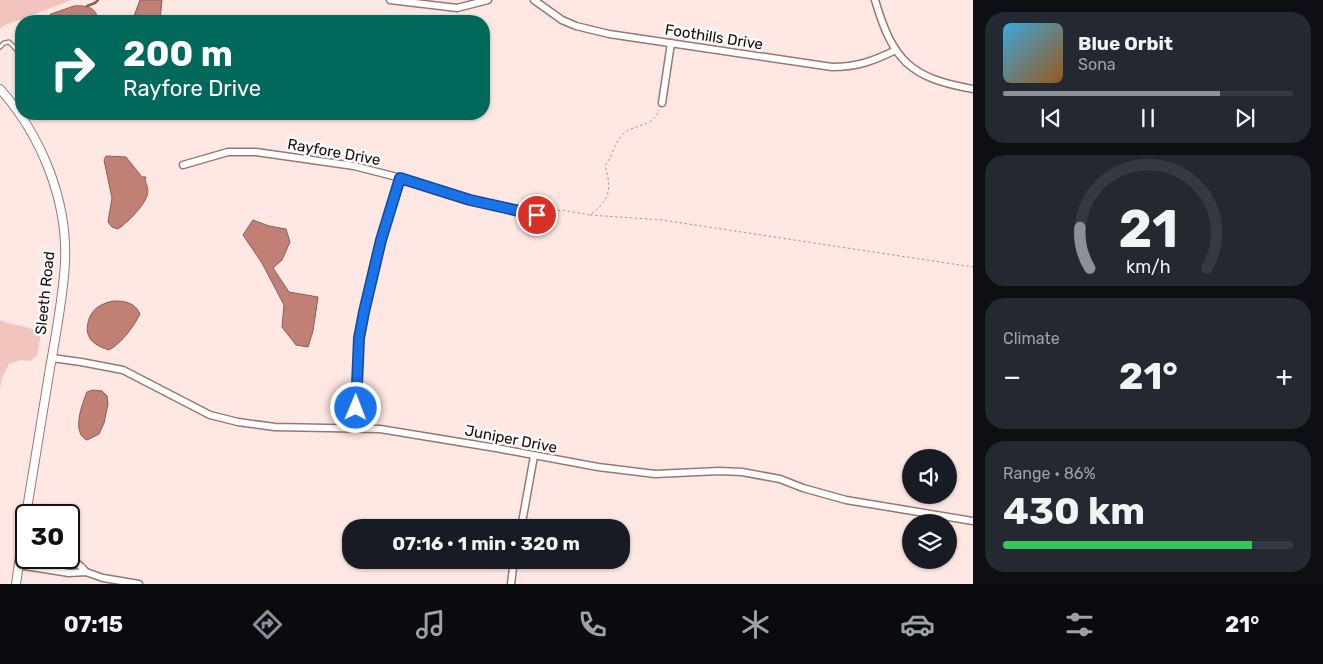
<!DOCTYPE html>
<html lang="en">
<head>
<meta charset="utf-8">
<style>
	body { margin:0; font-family:Rubik,sans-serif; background:#242831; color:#f1f3f6; height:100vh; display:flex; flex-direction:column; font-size:19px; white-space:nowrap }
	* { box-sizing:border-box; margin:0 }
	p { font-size:16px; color:#9ea1a6 }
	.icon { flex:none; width:28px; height:28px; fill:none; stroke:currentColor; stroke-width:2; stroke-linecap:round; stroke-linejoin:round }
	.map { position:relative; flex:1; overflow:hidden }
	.side { display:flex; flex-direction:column; gap:12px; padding:12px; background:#0d0f14; width:350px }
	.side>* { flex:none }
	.guide { position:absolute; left:15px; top:15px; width:475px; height:105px; border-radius:20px; box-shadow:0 1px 4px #0004; background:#00695c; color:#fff; overflow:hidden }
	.fabs { position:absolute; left:902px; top:449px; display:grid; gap:10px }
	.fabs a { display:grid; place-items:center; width:55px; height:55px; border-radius:50%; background:#171b24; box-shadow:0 1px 4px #0004; font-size:25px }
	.speed { position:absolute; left:15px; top:504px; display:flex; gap:10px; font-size:25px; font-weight:700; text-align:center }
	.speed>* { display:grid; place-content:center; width:65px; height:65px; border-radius:50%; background:#171b24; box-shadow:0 1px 4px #0004; line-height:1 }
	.speed .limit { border:2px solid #111; border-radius:8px; background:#fff; color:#111 }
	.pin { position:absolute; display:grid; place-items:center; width:42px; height:42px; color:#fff; margin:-21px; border:2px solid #fff; border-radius:50%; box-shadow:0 1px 5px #0007 }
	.me { position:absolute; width:55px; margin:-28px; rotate:1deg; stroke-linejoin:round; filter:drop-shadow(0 0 4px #0008) }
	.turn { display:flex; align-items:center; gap:18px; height:105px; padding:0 25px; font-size:22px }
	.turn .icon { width:65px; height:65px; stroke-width:2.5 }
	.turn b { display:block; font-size:35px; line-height:42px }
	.big { font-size:38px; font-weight:700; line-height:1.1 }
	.side .tile { flex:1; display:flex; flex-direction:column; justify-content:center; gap:8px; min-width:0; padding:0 18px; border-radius:20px; background:#242831 }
	.side .dial { align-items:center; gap:0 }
	.dial svg { height:130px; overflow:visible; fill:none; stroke:#363941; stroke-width:7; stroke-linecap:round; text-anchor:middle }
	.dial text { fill:#f1f3f6; stroke:none }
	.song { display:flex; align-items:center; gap:15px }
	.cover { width:60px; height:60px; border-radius:8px; background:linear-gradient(135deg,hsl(200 70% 55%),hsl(30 70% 35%)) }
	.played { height:5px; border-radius:2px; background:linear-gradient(90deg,#8c9099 75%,#363941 75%) }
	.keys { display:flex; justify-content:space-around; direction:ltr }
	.heat { display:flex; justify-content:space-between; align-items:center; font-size:28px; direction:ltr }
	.charge { height:8px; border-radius:4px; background:linear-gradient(90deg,#34c759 86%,#363941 0) }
	.trip { position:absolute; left:342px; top:519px; width:288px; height:50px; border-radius:20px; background:#171b24; box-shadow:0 1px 4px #0004; font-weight:700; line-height:50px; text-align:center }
	.dock { display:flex; height:80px; justify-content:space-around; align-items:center; background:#090b0e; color:#9ea1a6 }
	.dock .icon { width:35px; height:35px }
	.dock .active { color:#8c9099 }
	.dock b { font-size:22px; color:#f1f3f6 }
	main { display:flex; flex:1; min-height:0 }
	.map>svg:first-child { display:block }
</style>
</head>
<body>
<main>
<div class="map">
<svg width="973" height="584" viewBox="0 0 973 584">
	<rect width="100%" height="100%" fill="#ffe7e3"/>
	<g fill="#f1c5be">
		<path d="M 0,0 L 72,0 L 3,26 L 0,29 Z"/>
		<path d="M 0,320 C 14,326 27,325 41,333 L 37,356 L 30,361 L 21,360 L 9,364 L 2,378 L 0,388 Z"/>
	</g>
	<g fill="#c18076" stroke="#8e5d55">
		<path d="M 140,0 L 162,0 L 160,21 L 132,21 Z"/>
		<path d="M 74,6 C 86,5 97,7 98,21 L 43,21 L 51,14 Z"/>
		<path d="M 106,156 L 126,157 L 142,177 L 146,177 L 145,180 C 147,185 149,190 147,196 C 143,207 128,222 118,229 L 112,227 L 108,222 L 112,198 L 104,160 Z"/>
		<path d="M 253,220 L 269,226 L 286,229 L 290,242 L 282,260 L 273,268 L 289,292 L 318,297 L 313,331 L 308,347 L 296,345 L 282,327 L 284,305 L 262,263 L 243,235 Z"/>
		<path d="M 113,301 C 124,301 135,302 140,314 C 134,326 122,343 109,350 C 96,346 84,339 88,323 C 89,317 93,310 98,307 C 102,304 108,302 113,301 Z"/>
		<path d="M 93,390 L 102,391 L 107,396 L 108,404 L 104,423 L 99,434 L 87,440 C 71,433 82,404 87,392 Z"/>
	</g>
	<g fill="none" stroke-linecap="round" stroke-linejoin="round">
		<path stroke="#8e5d55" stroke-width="2.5" d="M 87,6 L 95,3 L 98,0"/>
		<defs>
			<path id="service" d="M 0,47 L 4,43 L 9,42 L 21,54"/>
			<g id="minor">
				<path d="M 390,0 L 457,8 L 488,0"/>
				<path d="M 534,0 L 562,20 L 576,26 L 609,34 L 832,67 C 858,67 873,61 896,50"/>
				<path d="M 875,0 C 893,61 910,78 973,89"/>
				<path d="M 662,103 L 671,43"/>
				<path d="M 183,165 L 228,152 L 256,152 L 354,166 L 401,178 L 470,200 L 537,215"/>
				<path d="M 52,358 L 81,362 L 123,370 L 210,415 L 238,422 L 275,427 L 380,429 L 496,448 L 598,467 L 655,474 L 719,471 L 742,472 L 780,479 L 803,488 L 846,500 L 973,521"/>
				<path d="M 358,428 L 356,390 L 359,338 L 381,240 L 401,178"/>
				<path d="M 521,528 L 534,456"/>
				<path d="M 64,558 C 74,560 80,564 86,572"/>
				<path d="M 19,565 L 69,573 L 86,572 L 103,578 L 139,584"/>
				<path d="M 511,584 L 514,560"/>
			</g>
			<g id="tertiary">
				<path d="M 0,89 C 41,135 68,200 65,263 C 63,298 56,334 50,368 C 42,417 34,466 26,515"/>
				<path d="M 16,584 L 26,515"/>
			</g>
		</defs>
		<use href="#service" stroke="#997771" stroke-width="5.5"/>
		<use href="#minor" stroke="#997771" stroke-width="9"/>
		<use href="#tertiary" stroke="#997771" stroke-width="10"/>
		<g stroke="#aa9692" stroke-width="1" stroke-dasharray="2.5 2.5" stroke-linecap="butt">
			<path d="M 543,214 L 562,210 L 590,215 C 610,200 612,189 605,166 C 612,156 615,143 623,134 C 634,124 654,127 659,110"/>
			<path d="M 590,215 L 662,220 L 973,267"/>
		</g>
		<use href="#service" stroke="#fff" stroke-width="3"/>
		<use href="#minor" stroke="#fff" stroke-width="6"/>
		<use href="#tertiary" stroke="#fff" stroke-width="8"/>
	</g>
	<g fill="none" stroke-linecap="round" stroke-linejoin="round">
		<defs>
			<path id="route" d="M 356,408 L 359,338 L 364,312 L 381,240 L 400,178 L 470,200 L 537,215"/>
		</defs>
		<use href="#route" stroke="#114b97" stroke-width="12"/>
		<use href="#route" stroke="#1a73e8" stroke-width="9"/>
	</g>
	<g text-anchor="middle" stroke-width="5" stroke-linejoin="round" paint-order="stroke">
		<g font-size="15" fill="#180b09" stroke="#fafafa">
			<text transform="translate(714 37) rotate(9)" y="5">Foothills Drive</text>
			<text transform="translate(334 152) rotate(10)" y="5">Rayfore Drive</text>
			<text transform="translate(45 293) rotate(-84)" y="5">Sleeth Road</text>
			<text transform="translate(511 439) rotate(11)" y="5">Juniper Drive</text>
		</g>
	</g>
</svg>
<div class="fabs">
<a><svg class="icon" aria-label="sound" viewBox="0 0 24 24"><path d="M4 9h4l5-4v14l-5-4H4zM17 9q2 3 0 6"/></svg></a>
<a><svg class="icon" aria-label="layers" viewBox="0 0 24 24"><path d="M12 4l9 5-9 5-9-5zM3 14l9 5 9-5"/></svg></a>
</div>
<div class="speed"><div class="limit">30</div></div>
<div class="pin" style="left:537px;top:215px;background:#d93025"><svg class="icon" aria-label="arrive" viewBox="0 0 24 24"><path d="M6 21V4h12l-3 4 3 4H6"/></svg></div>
<svg class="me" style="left:356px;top:408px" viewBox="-20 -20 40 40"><circle r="17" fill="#1a73e8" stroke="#fff" stroke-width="3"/><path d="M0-11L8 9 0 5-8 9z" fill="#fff"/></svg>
<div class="trip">07:16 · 1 min · 320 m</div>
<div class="guide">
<div class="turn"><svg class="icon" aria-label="right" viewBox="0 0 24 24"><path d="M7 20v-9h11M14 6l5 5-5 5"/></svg><div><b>200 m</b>Rayfore Drive</div></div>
</div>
</div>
<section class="side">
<div class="tile">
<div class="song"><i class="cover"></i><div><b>Blue Orbit</b><p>Sona</p></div></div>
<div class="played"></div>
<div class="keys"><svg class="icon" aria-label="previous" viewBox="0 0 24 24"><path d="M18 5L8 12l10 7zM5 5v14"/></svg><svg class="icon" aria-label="pause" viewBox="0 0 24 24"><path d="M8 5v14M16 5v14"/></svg><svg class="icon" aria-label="next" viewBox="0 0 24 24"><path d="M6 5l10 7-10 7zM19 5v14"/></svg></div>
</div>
<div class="tile dial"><svg viewBox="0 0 100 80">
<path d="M14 69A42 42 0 1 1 86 69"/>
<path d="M14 69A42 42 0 0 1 8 44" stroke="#8c9099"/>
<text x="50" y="56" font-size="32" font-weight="700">21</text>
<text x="50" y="72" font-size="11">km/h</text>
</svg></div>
<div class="tile"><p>Climate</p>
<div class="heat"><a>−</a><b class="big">21°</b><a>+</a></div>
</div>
<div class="tile"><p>Range · 86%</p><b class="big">430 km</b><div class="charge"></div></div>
</section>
</main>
<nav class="dock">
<b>07:15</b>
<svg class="icon active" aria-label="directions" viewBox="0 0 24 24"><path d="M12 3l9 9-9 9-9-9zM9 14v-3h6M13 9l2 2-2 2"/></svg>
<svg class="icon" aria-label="music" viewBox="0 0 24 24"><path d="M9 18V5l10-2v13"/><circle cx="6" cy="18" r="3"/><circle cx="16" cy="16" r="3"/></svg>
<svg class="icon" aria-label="phone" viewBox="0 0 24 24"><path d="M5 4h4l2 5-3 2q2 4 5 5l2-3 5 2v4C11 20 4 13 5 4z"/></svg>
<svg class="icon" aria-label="climate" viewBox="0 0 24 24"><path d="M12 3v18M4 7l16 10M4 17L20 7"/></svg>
<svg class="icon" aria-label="car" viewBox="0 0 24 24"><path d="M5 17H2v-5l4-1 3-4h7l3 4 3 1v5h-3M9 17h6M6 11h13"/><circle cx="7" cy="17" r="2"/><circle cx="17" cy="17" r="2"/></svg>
<svg class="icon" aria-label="filters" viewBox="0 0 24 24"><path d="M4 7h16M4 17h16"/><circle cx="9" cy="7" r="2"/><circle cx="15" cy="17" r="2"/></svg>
<b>21°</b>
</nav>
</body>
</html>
